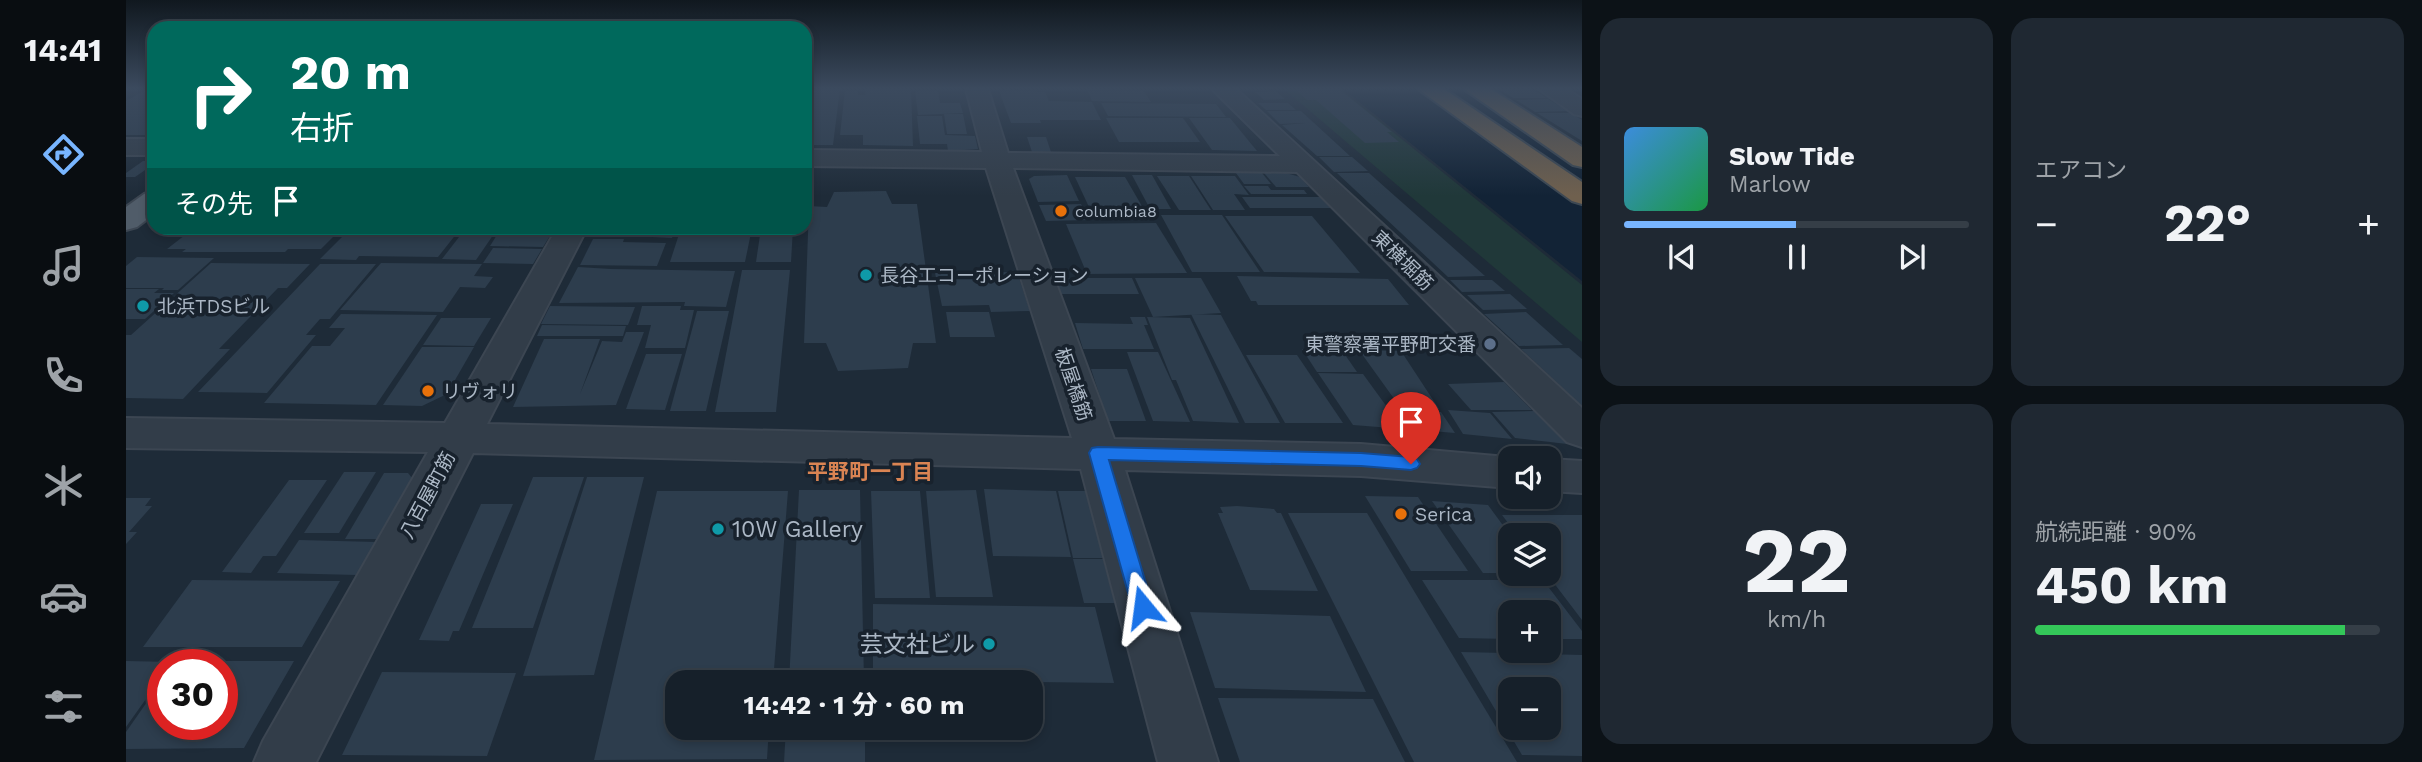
<!DOCTYPE html>
<html lang="ja">
<head>
<meta charset="utf-8">
<style>
	body { margin:0; font-family:"Work Sans","Noto Sans JP",sans-serif; background:#1f2832; color:#f1f3f6; height:100vh; display:flex; flex-direction:column; font-size:26px; white-space:nowrap }
	* { box-sizing:border-box; margin:0 }
	p { font-size:23px; color:#9ea3a8 }
	.icon { flex:none; width:38px; height:38px; fill:none; stroke:currentColor; stroke-width:2; stroke-linecap:round; stroke-linejoin:round }
	.map { position:relative; flex:1; overflow:hidden }
	.side { display:flex; flex-direction:column; gap:18px; padding:18px; background:#0c1217; width:840px }
	.side>* { flex:none }
	.banner { position:absolute; left:21px; top:21px; width:665px; height:214px; border-radius:21px; box-shadow:0 4px 10px #0003,0 0 0 2px #353e47; background:#00695c; color:#fff; overflow:hidden }
	.controls { position:absolute; left:1372px; top:446px; display:grid; gap:14px }
	.controls a { display:grid; place-items:center; width:63px; height:63px; border-radius:14px; background:#16202a; box-shadow:0 4px 10px #0003,0 0 0 2px #353e47; font-size:35px }
	.speed { position:absolute; left:21px; top:649px; display:flex; gap:14px; font-size:35px; font-weight:700; text-align:center }
	.speed>* { display:grid; place-content:center; width:91px; height:91px; border-radius:50%; background:#16202a; box-shadow:0 4px 10px #0003,0 0 0 2px #353e47; line-height:1 }
	.speed .limit { border:10px solid #d22; background:#fff; color:#111 }
	.pin { position:absolute; display:grid; place-items:center; width:60px; height:60px; color:#fff; margin:-72px -30px; border-radius:50% 50% 50% 0; rotate:-45deg; box-shadow:0 0 7px #0007 }
	.pin .icon { rotate:45deg }
	.me { position:absolute; width:77px; margin:-38px; rotate:344deg; stroke-linejoin:round; filter:drop-shadow(0 0 5px #0008) }
	.turn { display:flex; align-items:center; gap:24px; height:147px; padding:0 28px; font-size:32px }
	.turn .icon { width:91px; height:91px; stroke-width:2.5 }
	.turn b { display:block; font-size:49px; line-height:60px }
	.then { display:flex; align-items:center; height:66px; padding:0 28px; background:#0003; gap:14px; font-size:26px }
	.big { font-size:52px; font-weight:700; line-height:1.1 }
	.side .tile { flex:1; display:flex; flex-direction:column; justify-content:center; gap:10px; min-width:0; padding:0 24px; border-radius:21px; background:#1f2832 }
	.side .dial { align-items:center; gap:0 }
	.dial b { font-size:91px; line-height:1 }
	.song { display:flex; align-items:center; gap:21px }
	.cover { width:84px; height:84px; border-radius:10px; background:linear-gradient(135deg,hsl(210 70% 55%),hsl(140 70% 35%)) }
	.played { height:7px; border-radius:4px; background:linear-gradient(90deg,#78b5ff 50%,#353e47 50%) }
	.keys { display:flex; justify-content:space-around; direction:ltr }
	.heat { display:flex; justify-content:space-between; align-items:center; font-size:38px; direction:ltr }
	.charge { height:10px; border-radius:5px; background:linear-gradient(90deg,#34c759 90%,#353e47 0) }
	.side .tiles { flex:1; display:grid; gap:18px; grid-template-columns:repeat(2,1fr) }
	.trip { position:absolute; left:539px; top:670px; width:378px; height:70px; border-radius:21px; background:#16202a; box-shadow:0 4px 10px #0003,0 0 0 2px #353e47; font-weight:700; line-height:70px; text-align:center }
	main { display:flex; flex:1; min-height:0 }
	.dock { display:flex; flex-direction:column; width:126px; justify-content:space-around; align-items:center; background:#090d11; color:#9ea3a8 }
	.dock .icon { width:49px; height:49px }
	.dock .on { color:#78b5ff }
	.dock b { font-size:32px; color:#f1f3f6 }
	.map>svg:first-child { display:block }
</style>
</head>
<body>
<main>
<nav class="dock">
<b>14:41</b>
<svg class="icon on" aria-label="directions" viewBox="0 0 24 24"><path d="M12 3l9 9-9 9-9-9zM9 14v-3h6M13 9l2 2-2 2"/></svg>
<svg class="icon" aria-label="music" viewBox="0 0 24 24"><path d="M9 18V5l10-2v13"/><circle cx="6" cy="18" r="3"/><circle cx="16" cy="16" r="3"/></svg>
<svg class="icon" aria-label="phone" viewBox="0 0 24 24"><path d="M5 4h4l2 5-3 2q2 4 5 5l2-3 5 2v4C11 20 4 13 5 4z"/></svg>
<svg class="icon" aria-label="climate" viewBox="0 0 24 24"><path d="M12 3v18M4 7l16 10M4 17L20 7"/></svg>
<svg class="icon" aria-label="car" viewBox="0 0 24 24"><path d="M5 17H2v-5l4-1 3-4h7l3 4 3 1v5h-3M9 17h6M6 11h13"/><circle cx="7" cy="17" r="2"/><circle cx="17" cy="17" r="2"/></svg>
<svg class="icon" aria-label="filters" viewBox="0 0 24 24"><path d="M4 7h16M4 17h16"/><circle cx="9" cy="7" r="2"/><circle cx="15" cy="17" r="2"/></svg>
</nav>
<div class="map">
<svg width="1456" height="762" viewBox="0 0 1456 762">
	<rect width="100%" height="100%" fill="#1e2b38"/>
	<path fill="#203839" d="M 1158,89 L 1214,89 L 1456,285 L 1456,342 Z"/>
	<path fill="#122336" d="M 1217,89 L 1365,89 L 1456,147 L 1456,281 Z"/>
	<g fill="#2d3d4d" fill-rule="evenodd">
		<path d="M 21,89 L 28,89 L 28,135 L 0,135 L 0,101 Z"/>
		<path d="M 679,89 L 714,89 L 707,145 L 679,145 Z"/>
		<path d="M 740,89 L 785,89 L 787,146 L 737,145 L 737,135 L 714,135 L 719,90 L 732,90 L 732,95 L 739,95 Z"/>
		<path d="M 879,89 L 919,92 L 923,101 L 966,102 L 975,120 L 914,120 L 915,123 L 885,123 L 873,91 Z"/>
		<path d="M 961,89 L 1017,90 L 1025,102 L 966,101 Z"/>
		<path d="M 1169,89 L 1213,89 L 1266,132 L 1261,132 L 1273,142 L 1239,143 L 1190,100 L 1181,100 Z"/>
		<path d="M 1373,89 L 1406,89 L 1421,98 L 1387,98 Z"/>
		<path d="M 789,90 L 812,90 L 814,103 L 834,103 L 837,113 L 792,115 Z"/>
		<path d="M 1150,91 L 1159,99 L 1138,100 L 1129,92 Z"/>
		<path d="M 1422,99 L 1441,111 L 1409,112 L 1390,100 Z"/>
		<path d="M 975,103 L 1090,104 L 1100,117 L 982,116 Z"/>
		<path d="M 1132,103 L 1162,103 L 1170,110 L 1140,110 Z"/>
		<path d="M 1141,111 L 1175,111 L 1224,156 L 1191,156 L 1156,125 L 1179,123 L 1154,124 Z"/>
		<path d="M 1411,113 L 1445,113 L 1456,120 L 1456,141 Z"/>
		<path d="M 818,114 L 837,114 L 841,134 L 821,134 Z"/>
		<path d="M 791,116 L 816,116 L 819,135 L 849,136 L 852,149 L 822,151 L 821,144 L 794,144 Z"/>
		<path d="M 980,118 L 1057,118 L 1074,142 L 993,142 Z"/>
		<path d="M 1063,118 L 1104,118 L 1131,151 L 1086,150 Z"/>
		<path d="M 901,137 L 920,137 L 925,152 L 906,152 Z"/>
		<path d="M 1193,157 L 1226,157 L 1242,171 L 1208,172 Z"/>
		<path d="M 17,161 L 28,161 L 28,164 L 9,177 L 0,177 L 0,173 Z"/>
		<path d="M 1110,173 L 1136,173 L 1145,184 L 1118,184 Z"/>
		<path d="M 1138,173 L 1160,173 L 1174,177 L 1183,187 L 1150,187 Z"/>
		<path d="M 1211,173 L 1243,173 L 1359,276 L 1322,277 Z"/>
		<path d="M 941,175 L 953,201 L 912,202 L 903,179 L 908,176 Z"/>
		<path d="M 1006,175 L 1026,175 L 1045,209 L 1024,209 Z"/>
		<path d="M 1031,176 L 1063,176 L 1085,210 L 1053,210 Z"/>
		<path d="M 1065,176 L 1109,176 L 1123,195 L 1108,194 L 1119,210 L 1087,210 Z"/>
		<path d="M 949,177 L 999,177 L 1024,220 L 969,220 Z"/>
		<path d="M 1118,186 L 1142,186 L 1145,190 L 1178,190 L 1181,194 L 1125,194 Z"/>
		<path d="M 760,191 L 766,204 L 791,204 L 810,343 L 787,343 L 782,368 L 712,371 L 700,343 L 678,343 L 683,206 L 701,207 L 708,192 Z"/>
		<path d="M 1116,197 L 1195,197 L 1205,208 L 1124,208 Z"/>
		<path d="M 955,204 L 963,220 L 920,221 L 913,205 Z"/>
		<path d="M 1035,215 L 1096,215 L 1134,272 L 1066,272 Z"/>
		<path d="M 1099,216 L 1186,216 L 1234,273 L 1138,272 Z"/>
		<path d="M 1030,223 L 1061,273 L 961,274 L 940,224 Z"/>
		<path d="M 68,228 L 216,228 L 195,249 L 162,249 L 159,252 L 56,252 L 60,249 L 41,249 Z"/>
		<path d="M 225,228 L 335,228 L 312,257 L 233,256 L 230,260 L 194,259 Z"/>
		<path d="M 340,228 L 372,228 L 350,260 L 316,259 Z"/>
		<path d="M 471,228 L 550,228 L 546,238 L 467,234 Z"/>
		<path d="M 555,228 L 626,228 L 619,262 L 544,262 Z"/>
		<path d="M 635,228 L 667,228 L 665,262 L 630,262 Z"/>
		<path d="M 374,230 L 427,231 L 417,247 L 364,246 Z"/>
		<path d="M 467,239 L 498,239 L 497,242 L 540,243 L 531,266 L 454,265 Z"/>
		<path d="M 367,248 L 416,249 L 407,264 L 357,263 Z"/>
		<path d="M 11,257 L 88,258 L 52,290 L 36,290 L 38,288 L 0,288 L 0,266 Z"/>
		<path d="M 85,263 L 184,264 L 161,288 L 152,288 L 93,349 L 104,349 L 57,399 L 0,398 L 0,335 L 5,335 Z"/>
		<path d="M 255,263 L 356,264 L 348,276 L 367,277 L 359,288 L 334,287 L 317,312 L 214,310 Z"/>
		<path d="M 194,264 L 250,264 L 204,319 L 194,319 L 180,335 L 190,335 L 141,393 L 72,392 Z"/>
		<path d="M 452,267 L 485,269 L 609,271 L 600,307 L 558,306 L 559,302 L 433,303 Z"/>
		<path d="M 616,270 L 664,270 L 650,412 L 589,412 Z"/>
		<path d="M 891,272 L 904,311 L 865,312 L 863,305 L 816,306 L 809,273 Z"/>
		<path d="M 1111,276 L 1262,279 L 1283,305 L 1132,305 L 1130,301 L 1125,301 Z"/>
		<path d="M 929,278 L 1006,278 L 1013,294 L 934,294 Z"/>
		<path d="M 1009,278 L 1075,278 L 1095,313 L 1027,317 Z"/>
		<path d="M 1324,280 L 1366,280 L 1379,291 L 1336,292 Z"/>
		<path d="M 0,289 L 33,289 L 28,293 L 48,293 L 19,319 L 0,319 Z"/>
		<path d="M 1384,294 L 1401,309 L 1357,310 L 1341,295 Z"/>
		<path d="M 424,306 L 509,307 L 502,325 L 415,324 Z"/>
		<path d="M 516,306 L 555,306 L 554,310 L 568,310 L 559,348 L 519,348 L 525,325 L 511,325 Z"/>
		<path d="M 571,311 L 603,311 L 580,411 L 544,411 Z"/>
		<path d="M 820,312 L 863,312 L 869,337 L 824,337 Z"/>
		<path d="M 1400,312 L 1437,345 L 1393,346 L 1358,314 Z"/>
		<path d="M 215,314 L 311,315 L 250,405 L 138,403 L 186,346 L 204,346 L 219,328 L 203,328 Z"/>
		<path d="M 1065,314 L 1095,315 L 1154,423 L 1119,423 Z"/>
		<path d="M 1004,317 L 1019,317 L 1022,325 L 1018,325 L 1028,349 L 957,349 L 949,323 L 1007,324 Z"/>
		<path d="M 1021,317 L 1064,318 L 1113,423 L 1067,421 L 1050,380 L 1046,380 Z"/>
		<path d="M 315,318 L 365,318 L 348,346 L 297,345 Z"/>
		<path d="M 416,325 L 500,326 L 497,336 L 411,336 Z"/>
		<path d="M 500,332 L 518,332 L 490,405 L 387,407 L 418,339 L 474,339 L 454,394 L 476,341 L 496,342 Z"/>
		<path d="M 296,347 L 348,347 L 321,394 L 296,406 L 257,405 Z"/>
		<path d="M 1443,348 L 1456,359 L 1456,406 L 1395,349 Z"/>
		<path d="M 1176,349 L 1215,349 L 1231,372 L 1191,372 Z"/>
		<path d="M 1233,350 L 1275,351 L 1313,409 L 1274,407 Z"/>
		<path d="M 1001,352 L 1032,352 L 1064,422 L 1027,421 Z"/>
		<path d="M 520,354 L 556,354 L 539,410 L 500,409 Z"/>
		<path d="M 1120,355 L 1171,355 L 1217,423 L 1159,423 Z"/>
		<path d="M 965,369 L 1001,369 L 1020,421 L 982,421 Z"/>
		<path d="M 1192,373 L 1237,374 L 1277,429 L 1227,425 Z"/>
		<path d="M 1378,382 L 1406,410 L 1345,410 L 1322,384 Z"/>
		<path d="M 1268,408 L 1315,412 L 1329,433 L 1281,429 Z"/>
		<path d="M 1322,410 L 1364,413 L 1386,439 L 1337,434 Z"/>
		<path d="M 1408,411 L 1441,444 L 1389,438 L 1366,412 Z"/>
		<path d="M 218,472 L 250,472 L 213,533 L 178,533 Z"/>
		<path d="M 258,473 L 282,473 L 286,478 L 251,539 L 219,539 Z"/>
		<path d="M 407,477 L 458,477 L 407,628 L 346,628 Z"/>
		<path d="M 461,477 L 518,477 L 468,675 L 397,676 Z"/>
		<path d="M 163,480 L 201,480 L 150,556 L 137,556 L 125,573 L 96,572 Z"/>
		<path d="M 858,489 L 930,491 L 945,557 L 867,556 Z"/>
		<path d="M 673,490 L 734,490 L 738,682 L 663,682 Z"/>
		<path d="M 850,490 L 867,597 L 810,597 L 800,491 Z"/>
		<path d="M 531,491 L 662,491 L 647,682 L 551,682 L 551,728 L 643,728 L 641,759 L 468,760 Z"/>
		<path d="M 745,491 L 794,491 L 804,598 L 749,598 Z"/>
		<path d="M 932,491 L 960,491 L 977,558 L 947,558 Z"/>
		<path d="M 1239,496 L 1292,497 L 1342,571 L 1285,571 Z"/>
		<path d="M 0,498 L 25,498 L 19,506 L 26,506 L 3,532 L 11,532 L 0,544 Z"/>
		<path d="M 1306,501 L 1362,505 L 1384,535 L 1384,573 L 1357,573 Z"/>
		<path d="M 355,504 L 387,504 L 333,631 L 327,631 L 323,641 L 293,640 Z"/>
		<path d="M 1111,506 L 1148,509 L 1151,513 L 1155,513 L 1192,591 L 1124,590 L 1092,513 L 1097,513 L 1094,507 Z"/>
		<path d="M 1162,513 L 1241,513 L 1391,762 L 1288,762 Z"/>
		<path d="M 1376,515 L 1456,515 L 1456,620 L 1421,574 L 1423,536 L 1392,536 Z"/>
		<path d="M 173,540 L 250,542 L 231,575 L 151,573 Z"/>
		<path d="M 947,559 L 977,559 L 989,603 L 958,603 Z"/>
		<path d="M 66,580 L 214,581 L 176,647 L 17,647 Z"/>
		<path d="M 1296,580 L 1417,580 L 1456,631 L 1456,639 L 1423,639 L 1423,612 L 1384,612 L 1384,639 L 1333,638 Z"/>
		<path d="M 747,604 L 969,607 L 988,683 L 747,680 Z"/>
		<path d="M 1064,612 L 1204,616 L 1240,692 L 1089,688 Z"/>
		<path d="M 1335,652 L 1456,655 L 1456,756 L 1396,755 ZM 1384,690 L 1423,690 L 1423,728 L 1384,728 Z"/>
		<path d="M 0,661 L 46,662 L 44,665 L 37,665 L 37,675 L 0,727 Z"/>
		<path d="M 49,661 L 168,661 L 118,748 L 0,749 L 0,732 L 37,679 L 37,724 L 96,724 L 96,665 L 46,665 Z"/>
		<path d="M 256,672 L 390,673 L 361,756 L 216,755 Z"/>
		<path d="M 1092,698 L 1247,699 L 1279,762 L 1114,762 Z"/>
		<path d="M 660,728 L 739,728 L 739,762 L 658,762 Z"/>
	</g>
	<g fill="none" stroke-linecap="round" stroke-linejoin="round">
		<defs>
			<g id="minor">
				<path d="M 840,89 L 862,89 L 882,153 L 1154,156 L 1086,89 L 1110,89 L 1456,408 L 1456,447 L 1441,442 L 1171,172 L 887,168 L 988,439 L 1235,444 L 1392,458 L 1384,458 L 1384,488 L 1235,476 L 999,470 L 1092,762 L 1032,762 L 955,469 L 347,453 L 190,762 L 128,762 L 137,741 L 302,452 L 0,448 L 0,418 L 319,423 L 431,228 L 461,228 L 361,424 L 946,438 L 860,168 L 679,166 L 679,150 L 856,152 Z"/>
				<path d="M 1413,89 L 1440,89 L 1456,99 L 1456,116 L 1448,114 Z"/>
				<rect x="0" y="139" width="28" height="16"/>
				<path d="M 1423,459 L 1456,461 L 1456,493 L 1423,491 Z"/>
			</g>
			<path id="major" d="M 28,191 L 28,214 L 11,227 L 0,230 L 0,207 L 18,194 Z"/>
			<g id="highway">
				<path d="M 1292,89 L 1318,89 L 1456,182 L 1456,204 L 1446,201 Z"/>
				<path d="M 1338,89 L 1365,89 L 1456,147 L 1456,167 L 1447,165 Z"/>
			</g>
		</defs>
		<use href="#minor" stroke="#3c4652" stroke-width="4"/>
		<use href="#major" stroke="#3c4652" stroke-width="4"/>
		<use href="#highway" stroke="#3d4853" stroke-width="4"/>
		<use href="#minor" fill="#323d49" fill-rule="evenodd"/>
		<use href="#major" fill="#505c69" fill-rule="evenodd"/>
		<use href="#highway" fill="#6f604e" fill-rule="evenodd"/>
	</g>
	<linearGradient id="sky" x2="0" y2="1"><stop stop-color="#10181f"/><stop offset="0.45" stop-color="#3b4a5e"/><stop offset="1" stop-color="#3b4a5e" stop-opacity="0"/></linearGradient>
	<rect width="1456" height="196" fill="url(#sky)"/>
	<path fill="#1a73e8" stroke="#114b97" stroke-width="2" d="M 972,447 L 1235,453 L 1285,457 L 1291,459 L 1294,464 L 1291,468 L 1285,470 L 1235,466 L 983,460 L 1027,607 L 1024,614 L 1017,617 L 1009,614 L 1006,607 L 963,453 L 966,448 Z"/>
	<g fill="#e8710a" stroke="#18222d" stroke-width="2.5">
		<circle cx="935" cy="211" r="7"/>
		<circle cx="302" cy="391" r="7"/>
		<circle cx="1275" cy="514" r="7"/>
	</g>
	<g fill="#0f9aa8" stroke="#18222d" stroke-width="2.5">
		<circle cx="740" cy="275" r="7"/>
		<circle cx="17" cy="306" r="7"/>
		<circle cx="592" cy="529" r="7"/>
		<circle cx="863" cy="644" r="7"/>
	</g>
	<circle fill="#5c6f8a" stroke="#18222d" stroke-width="2.5" cx="1364" cy="344" r="7"/>
	<g text-anchor="middle" stroke-width="7" stroke-linejoin="round" paint-order="stroke">
		<g font-size="16" fill="#acb8c6" stroke="#18222d" text-anchor="start">
			<text x="949" y="217">columbia8</text>
		</g>
		<g font-size="19" fill="#acb8c6" stroke="#18222d">
			<text transform="translate(1277 260) rotate(44)" y="7">東横堀筋</text>
			<text transform="translate(948 384) rotate(71)" y="7">板屋橋筋</text>
			<text transform="translate(301 495) rotate(-62)" y="7">八百屋町筋</text>
		</g>
		<g font-size="19" fill="#acb8c6" stroke="#18222d" text-anchor="start">
			<text x="754" y="282">長谷工コーポレーション</text>
			<text x="31" y="313">北浜TDSビル</text>
			<text x="1350" y="351" text-anchor="end">東警察署平野町交番</text>
			<text x="316" y="398">リヴォリ</text>
			<text x="1289" y="521">Serica</text>
		</g>
		<g font-size="21" font-weight="bold" fill="#da8453" stroke="#18222d">
			<text x="744" y="479">平野町一丁目</text>
		</g>
		<g font-size="23" fill="#acb8c6" stroke="#18222d" text-anchor="start">
			<text x="606" y="537">10W Gallery</text>
			<text x="849" y="652" text-anchor="end">芸文社ビル</text>
		</g>
	</g>
</svg>
<div class="controls">
<a><svg class="icon" aria-label="sound" viewBox="0 0 24 24"><path d="M4 9h4l5-4v14l-5-4H4zM17 9q2 3 0 6"/></svg></a>
<a><svg class="icon" aria-label="layers" viewBox="0 0 24 24"><path d="M12 4l9 5-9 5-9-5zM3 14l9 5 9-5"/></svg></a>
<a>+</a>
<a>−</a>
</div>
<div class="speed"><div class="limit">30</div></div>
<div class="pin" style="left:1285px;top:464px;background:#d93025"><svg class="icon" aria-label="arrive" viewBox="0 0 24 24"><path d="M6 21V4h12l-3 4 3 4H6"/></svg></div>
<svg class="me" style="left:1017px;top:607px" viewBox="-20 -20 40 40"><path d="M0-17L14 15 0 8-14 15z" fill="#1a73e8" stroke="#fff" stroke-width="4"/></svg>
<div class="trip">14:42 · 1 分 · 60 m</div>
<div class="banner">
<div class="turn"><svg class="icon" aria-label="right" viewBox="0 0 24 24"><path d="M7 20v-9h11M14 6l5 5-5 5"/></svg><div><b>20 m</b>右折</div></div>
<div class="then">その先<svg class="icon" aria-label="arrive" viewBox="0 0 24 24"><path d="M6 21V4h12l-3 4 3 4H6"/></svg></div>
</div>
</div>
<section class="side">
<div class="tiles">
<div class="tile">
<div class="song"><i class="cover"></i><div><b>Slow Tide</b><p>Marlow</p></div></div>
<div class="played"></div>
<div class="keys"><svg class="icon" aria-label="previous" viewBox="0 0 24 24"><path d="M18 5L8 12l10 7zM5 5v14"/></svg><svg class="icon" aria-label="pause" viewBox="0 0 24 24"><path d="M8 5v14M16 5v14"/></svg><svg class="icon" aria-label="next" viewBox="0 0 24 24"><path d="M6 5l10 7-10 7zM19 5v14"/></svg></div>
</div>
<div class="tile"><p>エアコン</p>
<div class="heat"><a>−</a><b class="big">22°</b><a>+</a></div>
</div>
<div class="tile dial"><b>22</b><p>km/h</p></div>
<div class="tile"><p>航続距離 · 90%</p><b class="big">450 km</b><div class="charge"></div></div>
</div>
</section>
</main>
</body>
</html>
